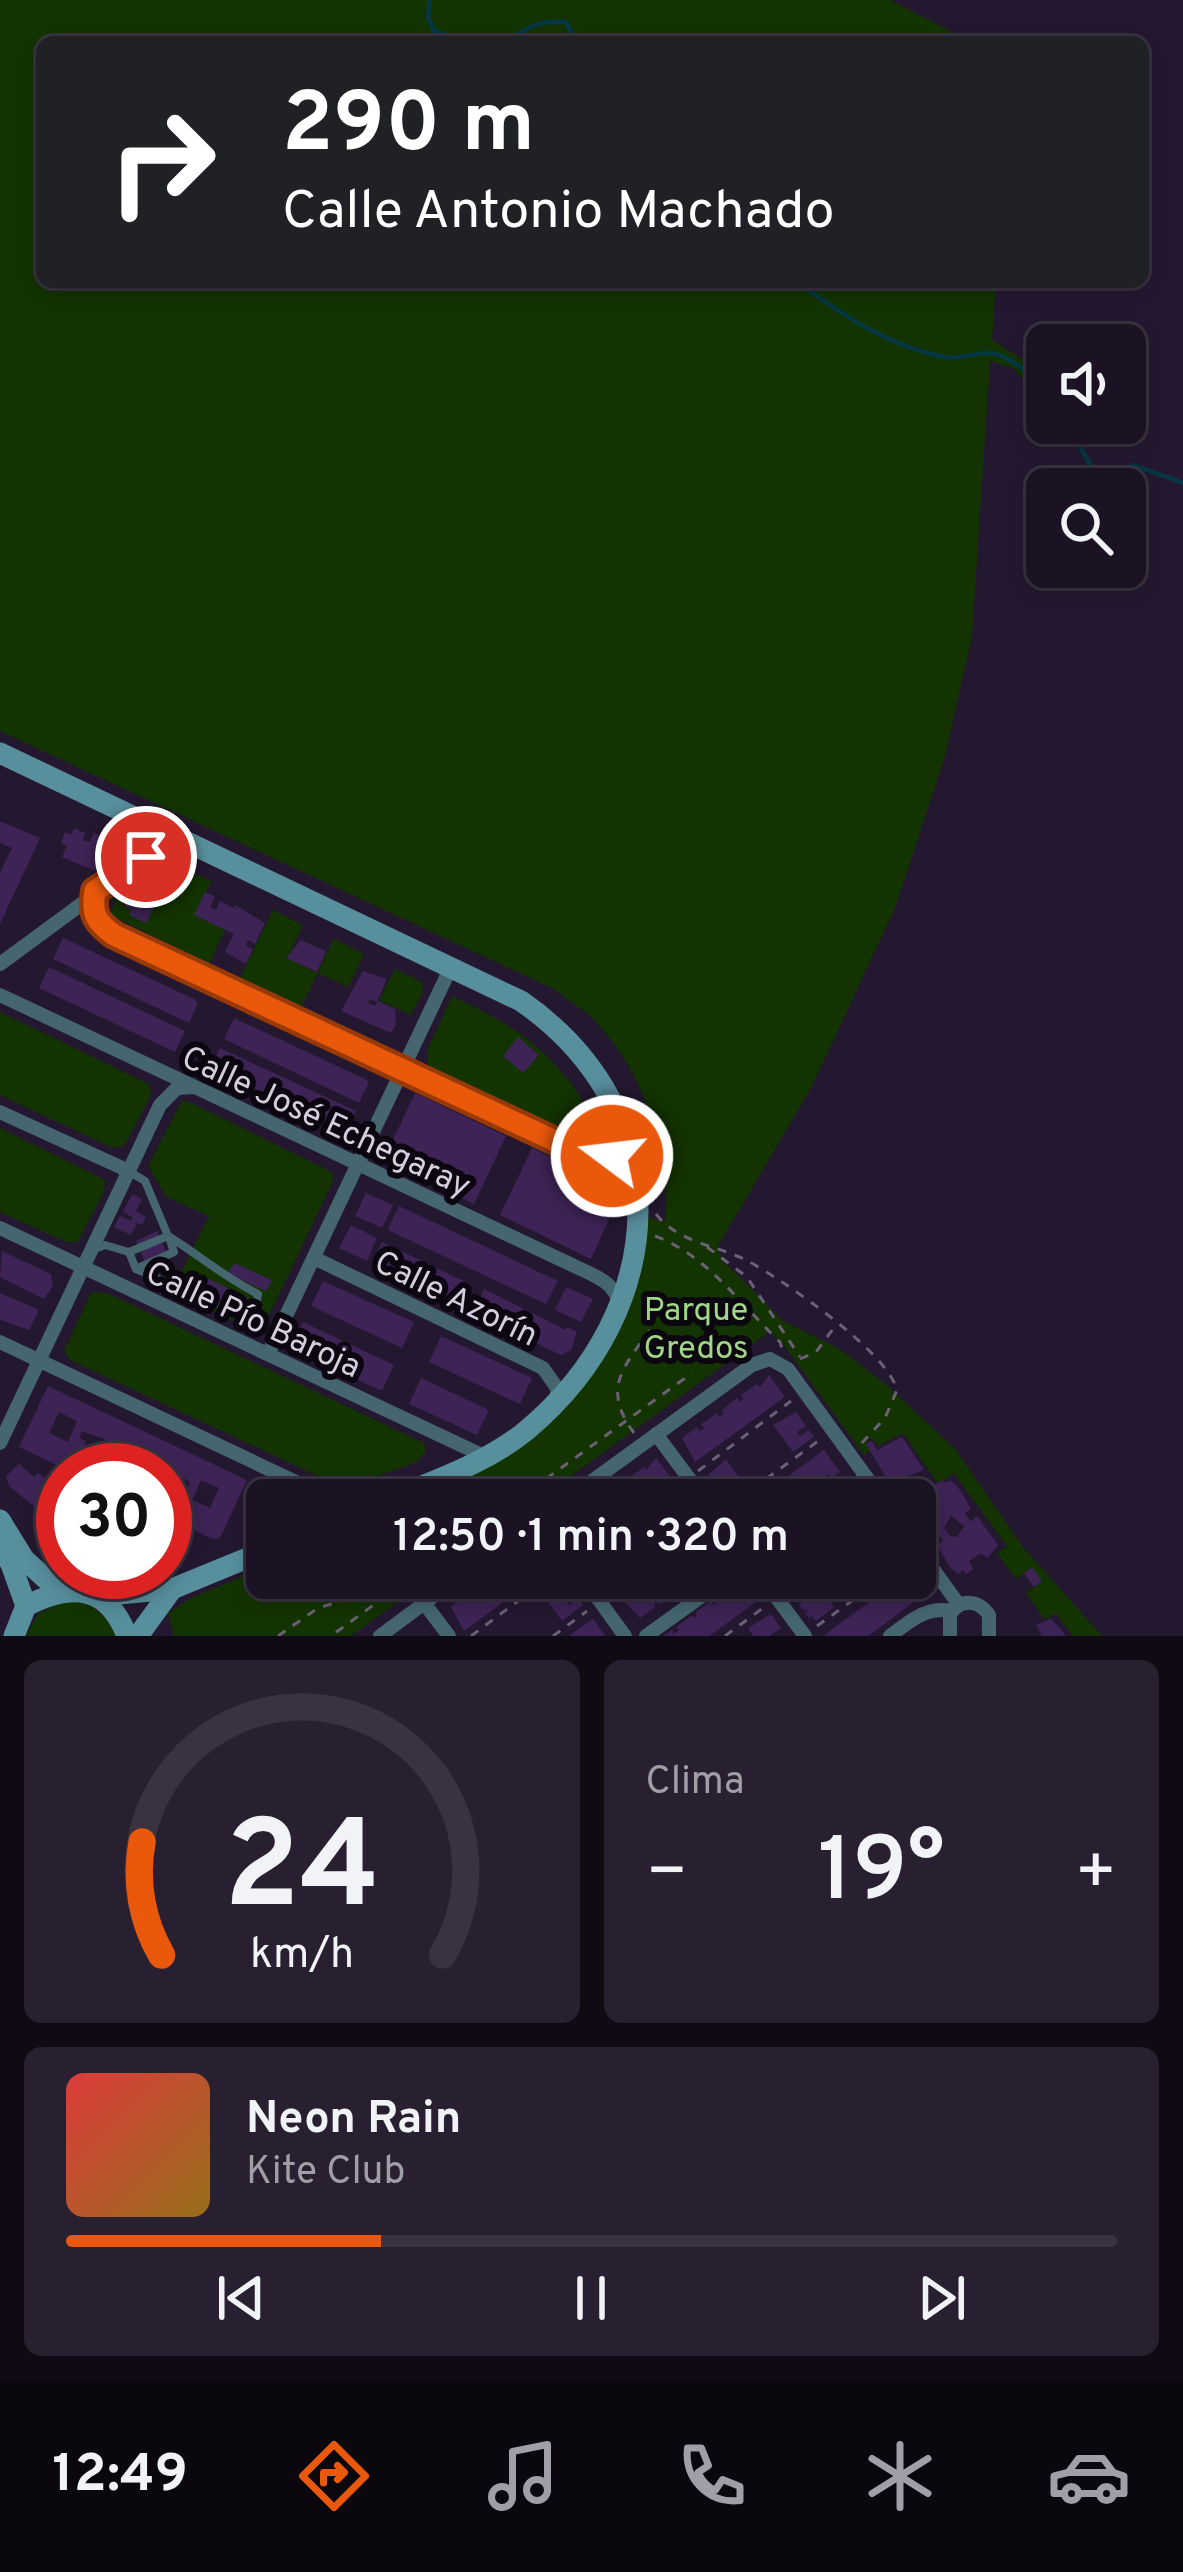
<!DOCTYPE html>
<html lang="es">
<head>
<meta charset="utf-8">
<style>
	body { margin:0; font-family:Overpass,sans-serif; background:#282031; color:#f1f3f6; height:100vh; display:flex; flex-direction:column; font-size:45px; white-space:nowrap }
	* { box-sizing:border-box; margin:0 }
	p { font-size:39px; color:#a09ea6 }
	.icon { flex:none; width:66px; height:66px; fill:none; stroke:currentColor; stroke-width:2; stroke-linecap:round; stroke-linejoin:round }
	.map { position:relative; height:1636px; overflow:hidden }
	.panel { display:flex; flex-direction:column; gap:24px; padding:24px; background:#0f0a14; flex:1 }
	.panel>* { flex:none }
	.hud { position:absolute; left:36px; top:36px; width:1113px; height:252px; border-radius:18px; box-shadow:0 6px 18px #0003,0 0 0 3px #393241; background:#202124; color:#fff; overflow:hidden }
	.buttons { position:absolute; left:1026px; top:324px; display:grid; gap:24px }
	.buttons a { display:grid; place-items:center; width:120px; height:120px; border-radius:18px; background:#1b1224; box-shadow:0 6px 18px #0003,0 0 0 3px #393241; font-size:60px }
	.speed { position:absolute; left:36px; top:1443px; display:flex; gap:24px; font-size:60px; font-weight:700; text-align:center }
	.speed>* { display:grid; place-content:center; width:156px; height:156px; border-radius:50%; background:#1b1224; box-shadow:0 6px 18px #0003,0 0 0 3px #393241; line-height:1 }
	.speed .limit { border:18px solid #d22; background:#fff; color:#111 }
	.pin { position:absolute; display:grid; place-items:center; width:102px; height:102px; color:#fff; margin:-51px; border:6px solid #fff; border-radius:50%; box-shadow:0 3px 12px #0007 }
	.me { position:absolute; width:132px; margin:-66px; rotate:285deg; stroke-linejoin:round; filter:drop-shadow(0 0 9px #0008) }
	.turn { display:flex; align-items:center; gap:42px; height:252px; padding:0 48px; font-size:54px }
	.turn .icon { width:156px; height:156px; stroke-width:2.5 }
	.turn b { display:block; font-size:84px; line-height:102px }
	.big { font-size:90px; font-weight:600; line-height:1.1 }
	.panel .widget { flex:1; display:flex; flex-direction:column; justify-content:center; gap:18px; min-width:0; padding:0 42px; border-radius:18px; background:#282031 }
	.panel .dial { align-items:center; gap:0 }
	.dial svg { height:312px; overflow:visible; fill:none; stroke:#393241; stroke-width:7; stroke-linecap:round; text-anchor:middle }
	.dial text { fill:#f1f3f6; stroke:none }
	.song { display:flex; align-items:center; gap:36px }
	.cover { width:144px; height:144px; border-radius:18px; background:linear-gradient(135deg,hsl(0 70% 55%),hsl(40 70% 35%)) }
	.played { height:12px; border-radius:6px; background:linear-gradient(90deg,#ea580c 30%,#393241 30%) }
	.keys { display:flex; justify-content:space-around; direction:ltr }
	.heat { display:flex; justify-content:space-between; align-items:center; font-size:66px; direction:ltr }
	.panel .tiles { flex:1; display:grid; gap:24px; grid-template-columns:1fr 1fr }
	.widget:last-child { grid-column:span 2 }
	.trip { position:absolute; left:246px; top:1479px; width:690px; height:120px; border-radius:18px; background:#1b1224; box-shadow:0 6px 18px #0003,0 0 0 3px #393241; font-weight:600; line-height:120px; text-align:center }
	.tabs { display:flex; height:192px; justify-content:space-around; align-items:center; background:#0b070e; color:#a09ea6 }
	.tabs .icon { width:84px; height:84px }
	.tabs .selected { color:#ea580c }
	.tabs b { font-size:54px; color:#f1f3f6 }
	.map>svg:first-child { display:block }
</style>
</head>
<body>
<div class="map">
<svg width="1183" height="1636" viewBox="0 0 1183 1636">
	<rect width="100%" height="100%" fill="#241830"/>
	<g fill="#133301">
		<path d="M 0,0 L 890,0 L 972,42 L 42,42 L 42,282 L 996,282 L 992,340 L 1033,366 L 1034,375 L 1026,381 L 1013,368 L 990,361 L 972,636 L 945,756 L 895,908 L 811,1088 L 718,1246 L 722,1260 L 783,1321 L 838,1348 L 887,1385 L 956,1450 L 1022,1546 L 1102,1636 L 1073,1636 L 1056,1613 L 1045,1620 L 1026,1593 L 1042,1581 L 1032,1568 L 1016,1579 L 997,1553 L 1007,1546 L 954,1473 L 938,1484 L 903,1433 L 878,1446 L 870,1437 L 866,1444 L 870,1450 L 864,1455 L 783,1344 L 769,1332 L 538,1500 L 409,1500 L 529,1440 L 580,1390 L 622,1321 L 646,1217 L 665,1222 C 673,1153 641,1065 590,1016 C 578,1006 564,997 552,988 L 0,731 Z"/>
		<path d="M 172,862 L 211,881 L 196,915 L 225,930 L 209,964 L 111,915 L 115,899 L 164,864 Z"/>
		<path d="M 273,910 L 303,925 L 287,958 L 317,973 L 334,939 L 364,954 L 348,987 L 318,973 L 301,1007 L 240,978 Z"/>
		<path d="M 395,969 L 422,982 L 423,992 L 411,1015 L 379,1000 Z"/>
		<path d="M 452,996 C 528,1031 562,1060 603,1134 L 590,1143 L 428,1066 L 427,1051 Z"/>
		<path d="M 0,1012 L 149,1084 L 151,1095 L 124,1146 L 113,1148 L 0,1095 Z"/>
		<path d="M 182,1101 L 187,1101 L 332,1172 L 333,1181 L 265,1324 L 254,1331 L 172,1291 L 209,1216 L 167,1197 L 148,1166 Z"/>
		<path d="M 0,1128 L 105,1180 L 104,1192 L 77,1243 L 64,1241 L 0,1212 Z"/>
		<path d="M 91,1292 L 107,1293 L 424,1443 L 426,1452 L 417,1462 L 344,1488 L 70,1360 L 64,1351 Z"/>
		<path d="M 260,1569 L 280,1601 L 287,1598 L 275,1578 L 431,1578 L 351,1636 L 174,1636 L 168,1613 L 191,1598 Z"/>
		<path d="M 68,1600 C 93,1603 106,1613 116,1636 L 26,1636 L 39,1613 Z"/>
	</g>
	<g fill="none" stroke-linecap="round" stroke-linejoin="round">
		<g stroke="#053745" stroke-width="4.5">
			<path d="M 430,0 L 428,17 L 434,31 L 466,42"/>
			<path d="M 507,42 C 528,26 540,20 566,22 L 576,42"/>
			<path d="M 797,282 C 841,314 890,347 945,357 C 962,361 980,348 999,355 C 1017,361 1029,377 1047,382"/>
			<path d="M 1066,423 L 1093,469 L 1110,477 L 1133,465 L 1183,483"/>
		</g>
	</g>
	<g fill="#3e2356" fill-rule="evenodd">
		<path d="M 0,821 L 40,838 L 0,924 L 0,873 L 12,848 L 0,843 Z"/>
		<path d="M 74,828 L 85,833 L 83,840 L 90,842 L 94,833 L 114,841 L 104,865 L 99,863 L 96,871 L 62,857 L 67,846 L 61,843 L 65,832 L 71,835 Z"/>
		<path d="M 205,892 L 215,897 L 210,907 L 216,910 L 220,901 L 234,908 L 235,905 L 265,923 L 255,944 L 248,940 L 246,946 L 253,949 L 246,964 L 225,952 L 234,934 L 194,915 Z"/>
		<path d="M 129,895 L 154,907 L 146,923 L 129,915 L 131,910 L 124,906 Z"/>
		<path d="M 63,938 L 194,999 L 198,1002 L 189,1023 L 53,959 Z"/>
		<path d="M 301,940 L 326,951 L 317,972 L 286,958 Z"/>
		<path d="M 49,967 L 185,1031 L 175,1052 L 39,988 Z"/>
		<path d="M 363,971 L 387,979 L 377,1002 L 370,999 L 368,1003 L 375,1006 L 378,1001 L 395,1009 L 396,1024 L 391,1033 L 341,1011 Z"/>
		<path d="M 234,1018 L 365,1079 L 369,1082 L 359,1103 L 224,1039 Z"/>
		<path d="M 518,1037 L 539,1055 L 523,1073 L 503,1056 Z"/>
		<path d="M 220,1048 L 356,1111 L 345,1132 L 210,1068 Z"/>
		<path d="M 415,1093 L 506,1136 L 474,1204 L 383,1161 Z"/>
		<path d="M 532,1148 L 612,1185 L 609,1201 L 605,1199 L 597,1214 L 609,1219 L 591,1259 L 500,1215 Z"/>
		<path d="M 366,1193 L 393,1205 L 382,1228 L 355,1216 Z"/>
		<path d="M 132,1194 L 142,1199 L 136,1211 L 146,1217 L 142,1225 L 137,1223 L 131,1235 L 114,1227 L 120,1216 L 131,1221 L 132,1217 L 123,1212 Z"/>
		<path d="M 399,1206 L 558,1281 L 546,1304 L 394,1233 L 388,1229 Z"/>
		<path d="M 351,1225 L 377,1238 L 367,1261 L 339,1248 Z"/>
		<path d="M 157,1231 L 172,1266 L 150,1274 L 136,1241 Z"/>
		<path d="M 382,1242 L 472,1285 L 461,1308 L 371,1265 Z"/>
		<path d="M 2,1251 L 51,1274 L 53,1286 L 44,1299 L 0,1277 Z"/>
		<path d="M 234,1263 L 272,1280 L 266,1291 L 228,1274 Z"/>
		<path d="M 189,1270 L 249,1298 L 243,1310 L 184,1282 Z"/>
		<path d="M 323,1281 L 414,1322 L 402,1348 L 311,1306 Z"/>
		<path d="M 566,1287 L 593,1299 L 581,1322 L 555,1310 Z"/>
		<path d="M 484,1289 L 566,1330 L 567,1327 L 577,1332 L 571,1350 L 561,1355 L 473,1313 Z"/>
		<path d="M 0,1293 L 39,1310 L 29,1330 L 0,1320 Z"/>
		<path d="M 303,1322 L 394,1365 L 382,1391 L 291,1349 Z"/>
		<path d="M 441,1336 L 532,1378 L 520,1404 L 429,1362 Z"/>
		<path d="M 769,1375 L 785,1397 L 695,1462 L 682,1438 L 697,1427 L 700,1431 L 704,1428 L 701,1424 L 717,1413 L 719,1417 L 724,1413 L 722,1410 L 737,1398 L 740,1402 L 744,1399 L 741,1395 L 757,1384 L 760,1387 Z"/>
		<path d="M 421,1378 L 489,1410 L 477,1435 L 409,1404 Z"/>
		<path d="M 48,1386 L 247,1480 L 220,1538 L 213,1539 L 165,1516 L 165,1482 L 187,1489 L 190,1482 L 165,1468 L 148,1470 L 151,1464 L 147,1459 L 128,1450 L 121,1450 L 118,1457 L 141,1470 L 67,1470 L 19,1447 ZM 59,1412 L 77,1421 L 68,1442 L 49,1433 ZM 82,1431 L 109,1441 L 114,1446 L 111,1453 L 85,1444 L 86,1441 L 79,1438 ZM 201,1480 L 219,1488 L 210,1508 L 192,1500 Z"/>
		<path d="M 796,1412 L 806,1426 L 797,1432 L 800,1436 L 809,1430 L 814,1437 L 793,1452 L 773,1425 Z"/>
		<path d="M 902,1437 L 924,1470 L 900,1479 L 902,1482 L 893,1490 L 866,1444 L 872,1441 L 877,1450 Z"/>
		<path d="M 824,1450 L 840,1472 L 832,1478 L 829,1474 L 825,1477 L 828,1481 L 813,1492 L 807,1490 L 808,1496 L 802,1500 L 756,1500 Z"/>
		<path d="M 656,1458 L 672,1479 L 644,1500 L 606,1500 L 611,1496 L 609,1492 L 624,1481 L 629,1483 L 628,1478 L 644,1467 L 646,1470 Z"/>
		<path d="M 726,1459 L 746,1487 L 723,1500 L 720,1495 L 729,1488 L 726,1484 L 716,1491 L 706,1477 Z"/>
		<path d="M 19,1464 L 34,1477 L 38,1473 L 54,1486 L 57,1481 L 63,1485 L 63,1530 L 9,1486 L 6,1476 Z"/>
		<path d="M 942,1480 L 945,1483 L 950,1480 L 958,1487 L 971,1509 L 965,1513 L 967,1517 L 971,1521 L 977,1516 L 998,1545 L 987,1558 L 981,1553 L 969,1561 L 973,1569 L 966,1574 L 963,1570 L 958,1574 L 950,1567 L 937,1545 L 943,1541 L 937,1533 L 931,1537 L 915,1515 L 915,1499 L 920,1495 L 927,1501 L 938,1493 L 934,1485 ZM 951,1516 L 964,1526 L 957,1537 L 950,1536 L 944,1528 Z"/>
		<path d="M 165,1533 L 177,1536 L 175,1555 L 165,1555 Z"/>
		<path d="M 1032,1567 L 1042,1581 L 1034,1587 L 1024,1573 Z"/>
		<path d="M 490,1578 L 536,1578 L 464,1631 L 451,1607 L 466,1596 L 471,1598 L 470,1593 L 486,1581 L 489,1585 L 493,1582 Z"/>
		<path d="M 649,1578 L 695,1578 L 680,1589 L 677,1585 L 672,1589 L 675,1593 L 660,1604 L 654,1601 L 655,1607 L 640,1618 L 621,1598 Z"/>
		<path d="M 744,1578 L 760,1599 L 709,1636 L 663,1636 L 672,1630 L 674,1634 L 679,1630 L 676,1627 L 691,1616 L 697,1618 L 696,1612 L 711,1601 L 714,1605 L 719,1601 L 716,1598 L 732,1586 L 736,1589 L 736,1583 Z"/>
		<path d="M 902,1578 L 918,1578 L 928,1592 L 868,1636 L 823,1636 Z"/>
		<path d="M 815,1580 L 834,1607 L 816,1621 L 812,1616 L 809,1618 L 805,1613 L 809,1611 L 803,1610 L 799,1604 L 802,1602 L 792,1596 Z"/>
		<path d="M 565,1581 L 575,1594 L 566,1601 L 569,1605 L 578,1598 L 583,1605 L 562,1621 L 542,1594 Z"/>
		<path d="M 771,1614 L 781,1628 L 770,1636 L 753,1636 L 748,1628 Z"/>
		<path d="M 593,1619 L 605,1636 L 569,1636 L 582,1626 Z"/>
		<path d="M 1051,1619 L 1059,1627 L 1066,1636 L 1042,1636 L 1036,1625 Z"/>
	</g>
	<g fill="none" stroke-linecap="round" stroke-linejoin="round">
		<g stroke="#6b6075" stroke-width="3" stroke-dasharray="9 9" stroke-linecap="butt">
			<path d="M 656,1214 C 678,1243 717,1245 748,1261 C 784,1281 887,1351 897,1390 L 885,1418 L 859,1446"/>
			<path d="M 655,1236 C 707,1255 741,1305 780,1342 L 783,1352"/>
			<path d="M 707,1247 L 747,1277 L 800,1357"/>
			<path d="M 800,1359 L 816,1352 L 835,1326"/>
			<path d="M 634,1433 C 602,1389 622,1369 650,1330"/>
			<path d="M 698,1471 L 791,1401"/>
			<path d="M 517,1500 L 692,1373"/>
			<path d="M 658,1500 L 676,1487"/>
			<path d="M 737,1500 L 821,1439"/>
			<path d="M 789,1589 L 805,1578"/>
			<path d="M 609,1595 L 632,1578"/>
			<path d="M 817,1626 L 884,1578"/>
			<path d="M 278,1636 L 318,1608 L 405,1582 L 331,1636"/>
			<path d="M 471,1636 L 549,1578"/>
			<path d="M 553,1636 L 587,1611"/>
			<path d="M 725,1636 L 767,1605"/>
		</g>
		<g stroke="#45666f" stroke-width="8">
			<path d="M 92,1250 L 105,1245 L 129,1252 L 168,1236 L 145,1181 L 130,1172"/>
			<path d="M 129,1252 L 136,1269 L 174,1252 L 169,1237"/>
			<path d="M 136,1269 L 245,1316 L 256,1305 L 258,1294 C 222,1276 201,1256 168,1236"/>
		</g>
		<g stroke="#45666f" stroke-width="14">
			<path d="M 95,891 C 91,914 96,922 114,935 L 638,1181"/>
			<path d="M 0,964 L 174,836"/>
			<path d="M 0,995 L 587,1272 C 602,1279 615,1286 619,1303"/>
			<path d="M 0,1112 L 129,1171"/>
			<path d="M 0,1228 L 486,1457"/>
			<path d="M 314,1258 L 543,1368 L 557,1388 L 557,1401"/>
			<path d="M 0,1342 L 315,1491 L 322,1500"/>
			<path d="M 268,1354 L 451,967"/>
			<path d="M 656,1434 L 705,1500"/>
			<path d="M 0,1443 L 160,1105 L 177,1088 L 193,1087"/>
			<path d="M 566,1500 L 752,1365 L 770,1359 L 788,1369 L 883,1500"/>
			<path d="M 835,1500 L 866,1477"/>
			<path d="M 915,1544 L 959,1605"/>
			<path d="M 583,1578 L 625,1636"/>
			<path d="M 762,1578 L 805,1636"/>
			<path d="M 424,1603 L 449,1636"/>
			<path d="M 380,1636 L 458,1578"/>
			<path d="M 646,1636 L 727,1578"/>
			<path d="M 890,1636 C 910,1621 926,1606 952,1611"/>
			<path d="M 950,1636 L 950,1614 C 961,1599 978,1599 989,1615 L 989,1636"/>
		</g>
		<g stroke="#588f9d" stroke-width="21">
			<path d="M 0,753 L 521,1001 C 681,1112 671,1309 527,1430 C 487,1463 435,1480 388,1500"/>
			<path d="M 0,1520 L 24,1559 L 58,1590"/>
			<path d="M 0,1547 L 11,1564 L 26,1606"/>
			<path d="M 97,1596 L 172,1589 L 267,1550"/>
			<path d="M 14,1636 L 26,1606 C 70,1584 107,1583 127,1636"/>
			<path d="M 138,1636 L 172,1589"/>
		</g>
	</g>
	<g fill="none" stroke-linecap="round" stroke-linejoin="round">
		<defs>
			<path id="route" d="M 146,857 L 95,891 C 91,914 96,922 114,935 L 600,1162 L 612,1156"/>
		</defs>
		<use href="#route" stroke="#983908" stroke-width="30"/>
		<use href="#route" stroke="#ea580c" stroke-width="21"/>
	</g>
	<g text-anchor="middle" stroke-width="12" stroke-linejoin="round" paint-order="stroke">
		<g font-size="33" fill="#d6cedf" stroke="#0b0610">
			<text transform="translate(327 1120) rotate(25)" y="12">Calle José Echegaray</text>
			<text transform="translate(457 1297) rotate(26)" y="12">Calle Azorín</text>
			<text transform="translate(254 1318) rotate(25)" y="12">Calle Pío Baroja</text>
		</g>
		<g font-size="33" fill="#9fd787" stroke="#0b0610">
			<text x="696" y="1320">Parque<tspan x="696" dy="38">Gredos</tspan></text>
		</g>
	</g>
</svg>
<div class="buttons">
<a><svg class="icon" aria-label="sound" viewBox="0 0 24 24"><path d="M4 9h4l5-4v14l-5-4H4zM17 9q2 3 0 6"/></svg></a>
<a><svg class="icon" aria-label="search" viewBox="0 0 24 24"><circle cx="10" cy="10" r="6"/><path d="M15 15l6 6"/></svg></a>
</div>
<div class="speed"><div class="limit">30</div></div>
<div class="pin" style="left:146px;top:857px;background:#d93025"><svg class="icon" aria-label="arrive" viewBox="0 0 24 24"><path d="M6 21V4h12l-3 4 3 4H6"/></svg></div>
<svg class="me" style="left:612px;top:1156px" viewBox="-20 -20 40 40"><circle r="17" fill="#ea580c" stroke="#fff" stroke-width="3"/><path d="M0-11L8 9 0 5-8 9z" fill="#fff"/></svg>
<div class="trip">12:50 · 1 min · 320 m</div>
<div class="hud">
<div class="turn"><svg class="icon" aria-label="right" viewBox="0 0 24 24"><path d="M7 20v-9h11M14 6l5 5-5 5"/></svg><div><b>290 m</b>Calle Antonio Machado</div></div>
</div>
</div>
<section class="panel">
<div class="tiles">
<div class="widget dial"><svg viewBox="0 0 100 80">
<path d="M14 69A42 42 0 1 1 86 69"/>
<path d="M14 69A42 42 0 0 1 9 40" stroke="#ea580c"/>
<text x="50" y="56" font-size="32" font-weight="700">24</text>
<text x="50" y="72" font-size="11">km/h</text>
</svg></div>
<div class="widget"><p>Clima</p>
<div class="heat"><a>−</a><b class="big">19°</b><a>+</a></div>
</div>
<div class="widget">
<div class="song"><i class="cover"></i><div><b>Neon Rain</b><p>Kite Club</p></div></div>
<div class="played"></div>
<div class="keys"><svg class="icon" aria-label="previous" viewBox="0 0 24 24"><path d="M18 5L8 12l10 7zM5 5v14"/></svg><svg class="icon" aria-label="pause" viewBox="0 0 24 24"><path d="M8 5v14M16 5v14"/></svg><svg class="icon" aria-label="next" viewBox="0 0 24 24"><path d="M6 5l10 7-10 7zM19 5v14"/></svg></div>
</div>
</div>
</section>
<nav class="tabs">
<b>12:49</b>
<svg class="icon selected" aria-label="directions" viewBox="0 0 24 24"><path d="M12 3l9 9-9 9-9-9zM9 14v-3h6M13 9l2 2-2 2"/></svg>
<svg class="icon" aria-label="music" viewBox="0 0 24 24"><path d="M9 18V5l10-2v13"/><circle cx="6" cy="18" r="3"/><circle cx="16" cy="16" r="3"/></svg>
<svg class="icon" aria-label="phone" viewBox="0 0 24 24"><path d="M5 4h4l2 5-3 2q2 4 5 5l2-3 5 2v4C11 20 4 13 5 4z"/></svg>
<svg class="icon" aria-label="climate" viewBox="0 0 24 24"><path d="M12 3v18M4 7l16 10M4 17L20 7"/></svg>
<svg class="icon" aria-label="car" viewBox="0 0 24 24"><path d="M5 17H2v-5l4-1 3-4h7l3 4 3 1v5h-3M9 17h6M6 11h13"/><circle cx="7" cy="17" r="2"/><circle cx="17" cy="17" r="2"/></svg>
</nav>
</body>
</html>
